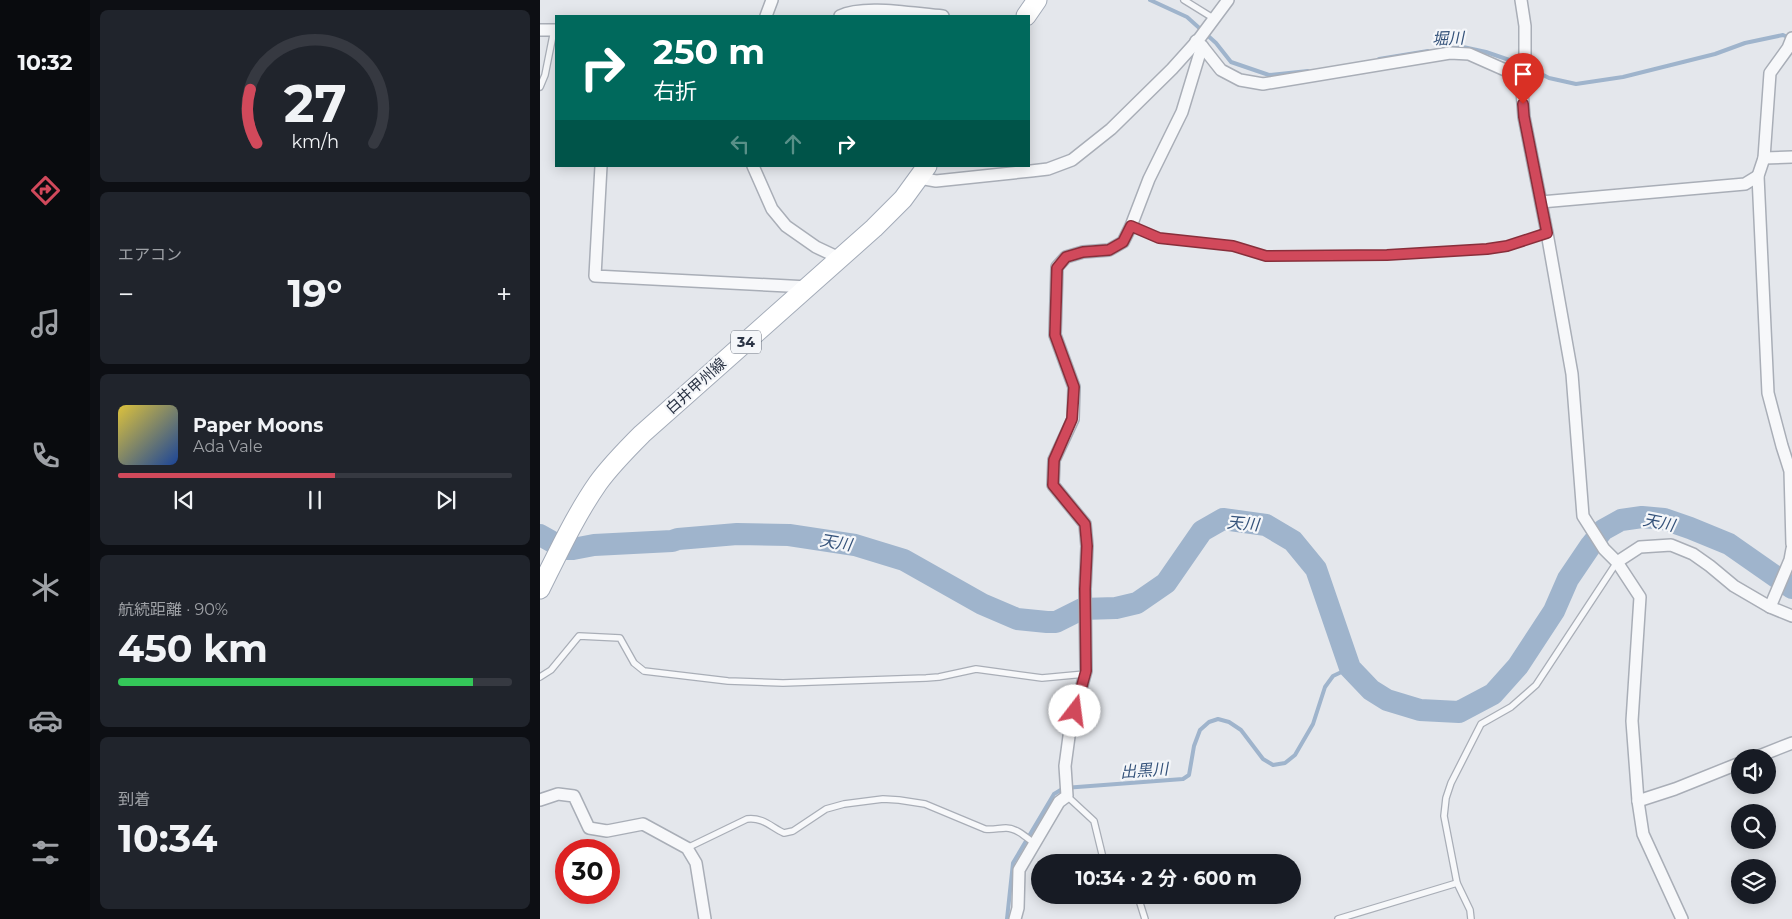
<!DOCTYPE html>
<html lang="ja">
<head>
<meta charset="utf-8">
<style>
	body { margin:0; font-family:Montserrat,"Noto Sans JP",sans-serif; background:#20242c; color:#f1f3f6; height:100vh; display:flex; flex-direction:column; font-size:19px; white-space:nowrap }
	* { box-sizing:border-box; margin:0 }
	p { font-size:16px; color:#9ea1a6 }
	.icon { flex:none; width:28px; height:28px; fill:none; stroke:currentColor; stroke-width:2; stroke-linecap:round; stroke-linejoin:round }
	.map { position:relative; flex:1; overflow:hidden }
	.panel { display:flex; flex-direction:column; gap:10px; padding:10px; background:#0d0f14; width:450px }
	.panel>* { flex:none }
	.guide { position:absolute; left:15px; top:15px; width:475px; height:152px; border-radius:0px; box-shadow:0 2px 12px #0003; background:#00695c; color:#fff; overflow:hidden }
	.controls { position:absolute; left:1191px; top:749px; display:grid; gap:10px }
	.controls a { display:grid; place-items:center; width:45px; height:45px; border-radius:50%; background:#171b24; box-shadow:0 2px 12px #0003; font-size:25px }
	.speed { position:absolute; left:15px; top:839px; display:flex; gap:10px; font-size:25px; font-weight:700; text-align:center }
	.speed>* { display:grid; place-content:center; width:65px; height:65px; border-radius:50%; background:#171b24; box-shadow:0 2px 12px #0003; line-height:1 }
	.speed .limit { border:8px solid #d22; background:#fff; color:#111 }
	.pin { position:absolute; display:grid; place-items:center; width:42px; height:42px; color:#fff; margin:-51px -21px; border-radius:50% 50% 50% 0; rotate:-45deg; box-shadow:0 0 5px #0007 }
	.pin .icon { rotate:45deg }
	.me { position:absolute; width:55px; margin:-28px; rotate:15deg; stroke-linejoin:round; filter:drop-shadow(0 0 4px #0008) }
	.turn { display:flex; align-items:center; gap:18px; height:105px; padding:0 15px; font-size:22px }
	.turn .icon { width:65px; height:65px; stroke-width:2.5 }
	.turn b { display:block; font-size:35px; line-height:42px }
	.lanes { display:flex; align-items:center; height:48px; padding:0 15px; background:#0003; justify-content:center; gap:25px; direction:ltr }
	.lanes .off { opacity:.35 }
	.big { font-size:38px; font-weight:700; line-height:1.1 }
	.panel .tile { flex:1; display:flex; flex-direction:column; justify-content:center; gap:8px; min-width:0; padding:0 18px; border-radius:8px; background:#20242c }
	.panel .dial { align-items:center; gap:0 }
	.dial svg { height:130px; overflow:visible; fill:none; stroke:#363941; stroke-width:7; stroke-linecap:round; text-anchor:middle }
	.dial text { fill:#f1f3f6; stroke:none }
	.song { display:flex; align-items:center; gap:15px }
	.cover { width:60px; height:60px; border-radius:8px; background:linear-gradient(135deg,hsl(50 70% 55%),hsl(220 70% 35%)) }
	.played { height:5px; border-radius:2px; background:linear-gradient(90deg,#d1495b 55%,#363941 55%) }
	.keys { display:flex; justify-content:space-around; direction:ltr }
	.heat { display:flex; justify-content:space-between; align-items:center; font-size:28px; direction:ltr }
	.charge { height:8px; border-radius:4px; background:linear-gradient(90deg,#34c759 90%,#363941 0) }
	.trip { position:absolute; left:491px; top:854px; width:270px; height:50px; border-radius:25px; background:#171b24; box-shadow:0 2px 12px #0003; font-weight:700; line-height:50px; text-align:center }
	main { display:flex; flex:1; min-height:0 }
	.tab-bar { display:flex; flex-direction:column; width:90px; justify-content:space-around; align-items:center; background:#090b0e; color:#9ea1a6 }
	.tab-bar .icon { width:35px; height:35px }
	.tab-bar .on { color:#d1495b }
	.tab-bar b { font-size:22px; color:#f1f3f6 }
	.map>svg:first-child { display:block }
</style>
</head>
<body>
<main>
<nav class="tab-bar">
<b>10:32</b>
<svg class="icon on" aria-label="directions" viewBox="0 0 24 24"><path d="M12 3l9 9-9 9-9-9zM9 14v-3h6M13 9l2 2-2 2"/></svg>
<svg class="icon" aria-label="music" viewBox="0 0 24 24"><path d="M9 18V5l10-2v13"/><circle cx="6" cy="18" r="3"/><circle cx="16" cy="16" r="3"/></svg>
<svg class="icon" aria-label="phone" viewBox="0 0 24 24"><path d="M5 4h4l2 5-3 2q2 4 5 5l2-3 5 2v4C11 20 4 13 5 4z"/></svg>
<svg class="icon" aria-label="climate" viewBox="0 0 24 24"><path d="M12 3v18M4 7l16 10M4 17L20 7"/></svg>
<svg class="icon" aria-label="car" viewBox="0 0 24 24"><path d="M5 17H2v-5l4-1 3-4h7l3 4 3 1v5h-3M9 17h6M6 11h13"/><circle cx="7" cy="17" r="2"/><circle cx="17" cy="17" r="2"/></svg>
<svg class="icon" aria-label="filters" viewBox="0 0 24 24"><path d="M4 7h16M4 17h16"/><circle cx="9" cy="7" r="2"/><circle cx="15" cy="17" r="2"/></svg>
</nav>
<section class="panel">
<div class="tile dial"><svg viewBox="0 0 100 80">
<path d="M14 69A42 42 0 1 1 86 69"/>
<path d="M14 69A42 42 0 0 1 10 36" stroke="#d1495b"/>
<text x="50" y="56" font-size="32" font-weight="700">27</text>
<text x="50" y="72" font-size="11">km/h</text>
</svg></div>
<div class="tile"><p>エアコン</p>
<div class="heat"><a>−</a><b class="big">19°</b><a>+</a></div>
</div>
<div class="tile">
<div class="song"><i class="cover"></i><div><b>Paper Moons</b><p>Ada Vale</p></div></div>
<div class="played"></div>
<div class="keys"><svg class="icon" aria-label="previous" viewBox="0 0 24 24"><path d="M18 5L8 12l10 7zM5 5v14"/></svg><svg class="icon" aria-label="pause" viewBox="0 0 24 24"><path d="M8 5v14M16 5v14"/></svg><svg class="icon" aria-label="next" viewBox="0 0 24 24"><path d="M6 5l10 7-10 7zM19 5v14"/></svg></div>
</div>
<div class="tile"><p>航続距離 · 90%</p><b class="big">450 km</b><div class="charge"></div></div>
<div class="tile"><p>到着</p><b class="big">10:34</b></div>
</section>
<div class="map">
<svg width="1252" height="919" viewBox="0 0 1252 919">
	<rect width="100%" height="100%" fill="#e4e7ec"/>
	<g fill="none" stroke-linecap="round" stroke-linejoin="round">
		<g stroke="#9fb4cc" stroke-width="4">
			<path d="M 610,0 L 647,17 L 676,43 L 691,62 L 729,75 L 768,71"/>
			<path d="M 913,48 L 923,47 L 946,52 L 984,65 L 1009,78 L 1036,84 L 1083,77 L 1175,54 L 1205,43 L 1243,35 L 1250,38"/>
			<path d="M 839,59 L 888,51"/>
			<path d="M 467,919 L 473,863 L 514,794 L 524,788 L 643,779 L 649,775 L 654,746 L 660,730 L 669,722 L 678,719 L 689,722 L 701,730 L 723,759 L 733,765 L 745,763 L 755,755 L 773,724 L 785,687 L 793,676 L 810,668"/>
		</g>
		<path stroke="#9fb4cc" stroke-width="22" d="M 0,535 L 25,549 L 33,549 L 54,545 L 132,541 L 138,539 L 197,534 L 249,535 L 315,545 L 364,560 L 442,604 L 477,619 L 507,622 L 516,622 L 542,609 L 576,608 L 597,603 L 626,583 L 662,531 L 683,519 L 726,525 L 753,541 L 776,569 L 810,668 L 831,690 L 847,700 L 880,710 L 919,712 L 953,694 L 978,666 L 1014,611 L 1028,579 L 1051,545 L 1063,530 L 1081,520 L 1102,517 L 1124,519 L 1150,528 L 1189,544 L 1252,588"/>
		<defs>
			<g id="service">
				<path d="M 644,0 L 673,18"/>
				<path d="M 0,87 L 5,75 L 14,30"/>
				<path d="M 591,226 L 619,238 L 693,246 L 726,256 L 847,255 L 947,249 L 967,246 L 1007,233"/>
				<path d="M 0,677 L 11,670 L 39,636 L 80,638 L 94,663 L 104,671 L 188,681 L 243,683 L 386,678 L 399,677 L 436,669 L 502,678 L 545,674"/>
				<path d="M 527,796 L 554,821 L 564,862"/>
				<path d="M 147,848 L 207,819 C 223,817 231,827 244,833 L 253,831 L 286,809 L 304,804 L 343,799 L 359,800 L 385,804 L 445,829 C 453,830 459,828 466,828 C 477,828 487,838 495,844"/>
				<path d="M 594,895 L 599,900 L 605,919"/>
				<path d="M 798,919 L 917,883"/>
				<path d="M 931,919 L 930,910 L 917,883 L 904,816 L 906,798 L 911,783 L 941,724 L 971,707 L 996,685 L 1077,562"/>
			</g>
			<g id="minor">
				<path d="M 981,0 L 985,26 L 985,56 L 981,77 L 984,117 L 1007,233 L 1032,374 L 1043,516 L 1064,549 L 1077,562 L 1100,597 L 1092,721 L 1098,801 L 1103,834 L 1142,919"/>
				<path d="M 226,16 L 232,0"/>
				<path d="M 300,16 C 324,4 375,14 403,16"/>
				<path d="M 0,30 L 16,30"/>
				<path d="M 1252,38 L 1248,48 L 1230,73 L 1224,158 L 1218,176 L 1228,393 L 1242,446 L 1250,471 L 1252,544"/>
				<path d="M 662,46 L 681,70 L 700,80 L 723,84 L 910,53 L 929,54 L 981,77"/>
				<path d="M 1224,158 L 1252,157"/>
				<path d="M 61,166 L 55,276 L 268,287"/>
				<path d="M 213,166 L 232,209 L 246,226 L 276,247 L 293,255 L 299,260"/>
				<path d="M 379,178 L 396,181 L 491,171 L 508,169 L 532,160 L 571,129 L 632,69 L 659,39 L 688,0"/>
				<path d="M 1001,202 L 1205,184 L 1218,176"/>
				<path d="M 1077,562 L 1100,547 L 1131,545 L 1153,554 L 1170,566 L 1194,586 L 1230,607 L 1252,616"/>
				<path d="M 1230,607 L 1250,560 L 1252,549"/>
				<path d="M 1214,758 L 1252,743"/>
				<path d="M 0,800 L 18,794 L 34,796 L 49,828 L 67,831 L 103,824 L 147,848 L 156,863 L 165,919"/>
				<path d="M 1098,801 L 1135,789 L 1200,763"/>
				<path d="M 475,919 L 478,908 L 479,870 L 519,802 L 527,796 L 525,766 L 530,729 L 546,671 L 545,589 L 547,546 L 545,524 L 513,485 L 514,460 L 533,419 L 534,387 L 515,335 L 517,267 L 526,257 L 543,252 L 569,250 L 583,242 L 591,226 L 609,179 L 642,112 L 662,46 L 656,41"/>
			</g>
			<g id="primary">
				<path d="M 486,16 L 497,0"/>
				<path d="M 0,589 C 18,553 35,516 58,483 C 71,465 87,449 102,434 L 334,228 L 363,199 L 387,166"/>
			</g>
		</defs>
		<use href="#service" stroke="#a9aeb7" stroke-width="8"/>
		<use href="#minor" stroke="#a9aeb7" stroke-width="14"/>
		<use href="#primary" stroke="#a3abb8" stroke-width="21"/>
		<use href="#service" stroke="#f7f8fa" stroke-width="5.5"/>
		<use href="#minor" stroke="#f7f8fa" stroke-width="11"/>
		<use href="#primary" stroke="#fff" stroke-width="19"/>
	</g>
	<g fill="none" stroke-linecap="round" stroke-linejoin="round">
		<defs>
			<path id="route" d="M 535,711 L 546,671 L 545,589 L 547,546 L 545,524 L 513,485 L 514,460 L 532,419 L 534,387 L 515,335 L 517,268 L 526,257 L 543,252 L 569,250 L 583,242 L 591,226 L 619,238 L 693,246 L 726,256 L 847,255 L 947,249 L 967,246 L 1007,233 L 984,117 L 983,104"/>
		</defs>
		<use href="#route" stroke="#882f3b" stroke-width="12"/>
		<use href="#route" stroke="#d1495b" stroke-width="9"/>
	</g>
	<g text-anchor="middle" stroke-width="4.5" stroke-linejoin="round" paint-order="stroke">
		<rect fill="#f4f6f9" stroke="#676e7b" stroke-width="1" x="191" y="330.5" width="30" height="23" rx="4"/>
		<g font-size="14" font-weight="bold" fill="#2b3445">
			<text x="206" y="347">34</text>
		</g>
		<g font-size="15" fill="#2b3445" stroke="#f4f6f9">
			<text transform="translate(156 386) rotate(-42)" y="5">白井甲州線</text>
		</g>
		<g font-size="16" font-style="italic" fill="#34527a" stroke="#f4f6f9">
			<text transform="translate(908 38) rotate(-2)" y="6">堀川</text>
			<text transform="translate(1119 522) rotate(11)" y="6">天川</text>
			<text transform="translate(703 523) rotate(5)" y="6">天川</text>
			<text transform="translate(296 542) rotate(9)" y="6">天川</text>
			<text transform="translate(604 770) rotate(-4)" y="6">出黒川</text>
		</g>
	</g>
</svg>
<div class="controls">
<a><svg class="icon" aria-label="sound" viewBox="0 0 24 24"><path d="M4 9h4l5-4v14l-5-4H4zM17 9q2 3 0 6"/></svg></a>
<a><svg class="icon" aria-label="search" viewBox="0 0 24 24"><circle cx="10" cy="10" r="6"/><path d="M15 15l6 6"/></svg></a>
<a><svg class="icon" aria-label="layers" viewBox="0 0 24 24"><path d="M12 4l9 5-9 5-9-5zM3 14l9 5 9-5"/></svg></a>
</div>
<div class="speed"><div class="limit">30</div></div>
<div class="pin" style="left:983px;top:104px;background:#d93025"><svg class="icon" aria-label="arrive" viewBox="0 0 24 24"><path d="M6 21V4h12l-3 4 3 4H6"/></svg></div>
<svg class="me" style="left:535px;top:711px" viewBox="-20 -20 40 40"><circle r="19" fill="#fff"/><path d="M0-13L10 11 0 6-10 11z" fill="#d1495b"/></svg>
<div class="trip">10:34 · 2 分 · 600 m</div>
<div class="guide">
<div class="turn"><svg class="icon" aria-label="right" viewBox="0 0 24 24"><path d="M7 20v-9h11M14 6l5 5-5 5"/></svg><div><b>250 m</b>右折</div></div>
<div class="lanes"><svg class="icon off" aria-label="left" viewBox="0 0 24 24"><path d="M17 20v-9H6M10 6l-5 5 5 5"/></svg><svg class="icon off" aria-label="ahead" viewBox="0 0 24 24"><path d="M12 20V5M6 11l6-6 6 6"/></svg><svg class="icon" aria-label="right" viewBox="0 0 24 24"><path d="M7 20v-9h11M14 6l5 5-5 5"/></svg></div>
</div>
</div>
</main>
</body>
</html>
